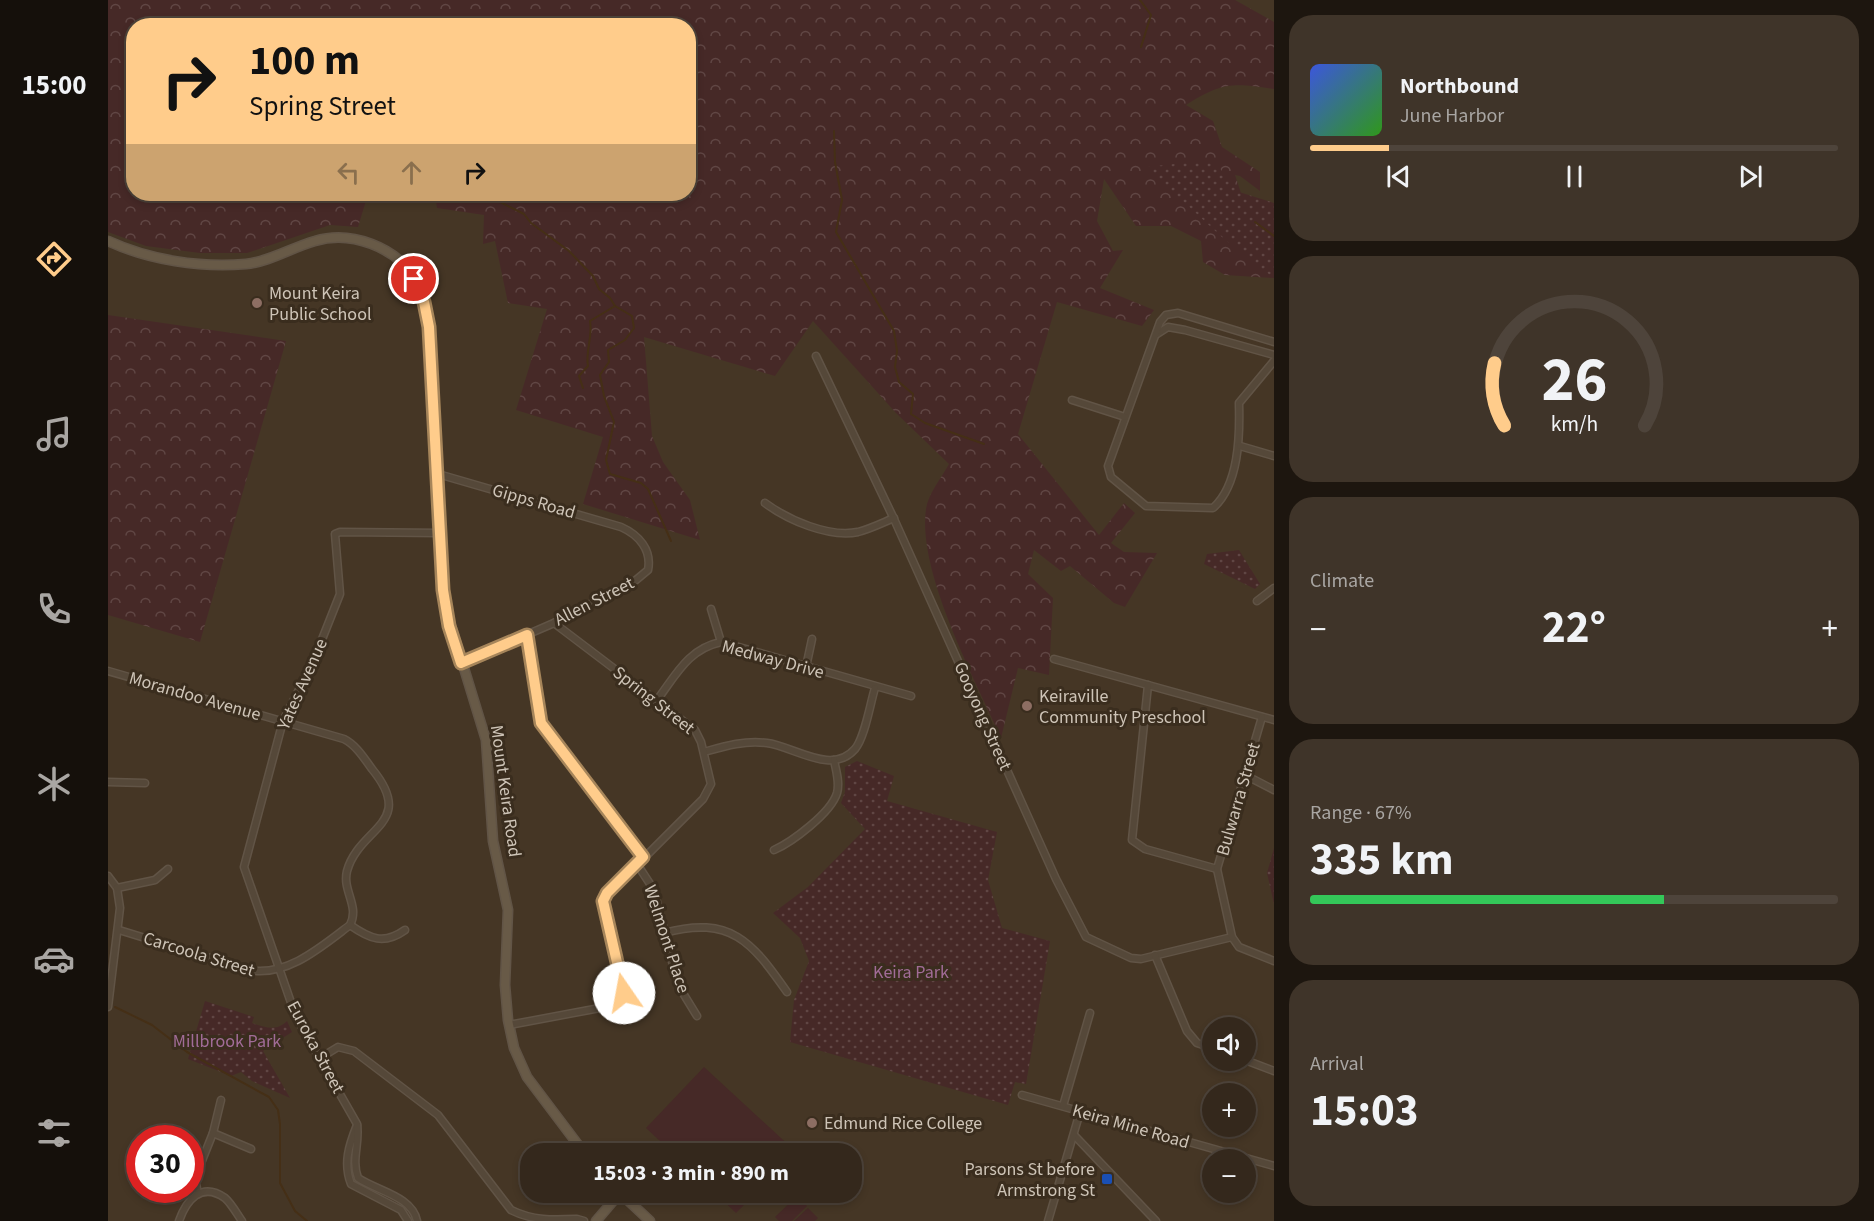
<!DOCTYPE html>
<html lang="en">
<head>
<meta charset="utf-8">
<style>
	body { margin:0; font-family:"Source Sans 3",sans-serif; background:#3f3429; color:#f1f3f6; height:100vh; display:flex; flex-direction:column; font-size:22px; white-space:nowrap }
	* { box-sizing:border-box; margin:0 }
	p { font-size:20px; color:#a9a6a3 }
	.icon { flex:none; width:33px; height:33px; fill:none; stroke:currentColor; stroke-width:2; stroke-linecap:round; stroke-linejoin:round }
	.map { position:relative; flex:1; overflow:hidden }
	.sheet { display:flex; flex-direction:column; gap:15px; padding:15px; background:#1d160f; width:600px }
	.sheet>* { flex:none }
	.top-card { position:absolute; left:18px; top:18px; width:570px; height:183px; border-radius:24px; box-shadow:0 3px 9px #0003,0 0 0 2px #4e443b; background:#ffcc8b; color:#111; overflow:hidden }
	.controls { position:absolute; left:1094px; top:1017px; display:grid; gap:12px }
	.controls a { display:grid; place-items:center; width:54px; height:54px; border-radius:50%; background:#34281c; box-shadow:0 3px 9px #0003,0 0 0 2px #4e443b; font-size:30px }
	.speed { position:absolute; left:18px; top:1125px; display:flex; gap:12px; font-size:30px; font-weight:700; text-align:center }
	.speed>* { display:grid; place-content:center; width:78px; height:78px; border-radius:50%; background:#34281c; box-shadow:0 3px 9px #0003,0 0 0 2px #4e443b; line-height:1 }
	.speed .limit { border:9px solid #d22; background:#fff; color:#111 }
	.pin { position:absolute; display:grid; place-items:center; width:51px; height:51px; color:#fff; margin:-26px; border:3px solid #fff; border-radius:50%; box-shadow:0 2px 6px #0007 }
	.me { position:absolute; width:66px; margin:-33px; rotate:348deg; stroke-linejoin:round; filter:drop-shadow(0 0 4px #0008) }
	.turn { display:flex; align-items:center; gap:21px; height:126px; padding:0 24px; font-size:27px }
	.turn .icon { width:78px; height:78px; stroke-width:2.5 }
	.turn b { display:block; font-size:42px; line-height:51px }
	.lanes { display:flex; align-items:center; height:57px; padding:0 24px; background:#0003; justify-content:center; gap:30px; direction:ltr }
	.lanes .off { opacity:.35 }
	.big { font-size:45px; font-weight:700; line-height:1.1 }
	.sheet .card { flex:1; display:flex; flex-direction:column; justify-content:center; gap:9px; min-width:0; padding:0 21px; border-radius:24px; background:#3f3429 }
	.sheet .dial { align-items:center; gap:0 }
	.dial svg { height:156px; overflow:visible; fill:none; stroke:#4e443b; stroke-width:7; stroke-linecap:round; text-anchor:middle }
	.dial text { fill:#f1f3f6; stroke:none }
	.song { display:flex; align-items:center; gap:18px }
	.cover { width:72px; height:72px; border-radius:9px; background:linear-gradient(135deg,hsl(230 70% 55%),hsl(110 70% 35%)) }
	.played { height:6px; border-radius:3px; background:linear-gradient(90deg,#ffcc8b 15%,#4e443b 15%) }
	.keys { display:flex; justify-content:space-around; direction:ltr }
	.heat { display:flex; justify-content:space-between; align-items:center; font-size:33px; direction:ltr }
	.charge { height:9px; border-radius:4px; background:linear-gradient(90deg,#34c759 67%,#4e443b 0) }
	.trip { position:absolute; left:412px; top:1143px; width:342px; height:60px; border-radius:24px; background:#34281c; box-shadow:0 3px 9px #0003,0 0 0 2px #4e443b; font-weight:700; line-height:60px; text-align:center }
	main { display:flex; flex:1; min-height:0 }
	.menu { display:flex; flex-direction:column; width:108px; justify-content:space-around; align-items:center; background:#15100b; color:#a9a6a3 }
	.menu .icon { width:42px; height:42px }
	.menu .on { color:#ffcc8b }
	.menu b { font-size:27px; color:#f1f3f6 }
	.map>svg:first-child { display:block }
</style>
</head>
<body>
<main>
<nav class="menu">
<b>15:00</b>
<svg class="icon on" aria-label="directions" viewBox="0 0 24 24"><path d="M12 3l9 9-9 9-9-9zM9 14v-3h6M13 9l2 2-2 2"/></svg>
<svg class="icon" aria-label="music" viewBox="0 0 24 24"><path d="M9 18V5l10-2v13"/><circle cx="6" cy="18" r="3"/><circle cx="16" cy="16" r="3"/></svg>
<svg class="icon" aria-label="phone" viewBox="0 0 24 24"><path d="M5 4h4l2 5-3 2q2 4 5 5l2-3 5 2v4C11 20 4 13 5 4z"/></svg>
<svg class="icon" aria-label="climate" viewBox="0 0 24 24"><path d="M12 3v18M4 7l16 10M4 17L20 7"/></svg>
<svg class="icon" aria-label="car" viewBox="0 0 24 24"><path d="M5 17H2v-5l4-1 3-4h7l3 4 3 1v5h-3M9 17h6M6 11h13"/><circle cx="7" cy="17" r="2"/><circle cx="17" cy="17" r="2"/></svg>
<svg class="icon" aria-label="filters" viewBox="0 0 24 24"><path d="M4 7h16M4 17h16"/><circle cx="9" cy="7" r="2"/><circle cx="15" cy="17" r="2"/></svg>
</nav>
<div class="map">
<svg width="1166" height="1221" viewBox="0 0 1166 1221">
	<defs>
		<pattern id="forest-crowns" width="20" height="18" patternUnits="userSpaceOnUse" patternTransform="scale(1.5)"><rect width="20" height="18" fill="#462927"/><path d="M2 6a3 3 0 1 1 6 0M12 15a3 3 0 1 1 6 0" fill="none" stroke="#604644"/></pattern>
		<pattern id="park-dots" width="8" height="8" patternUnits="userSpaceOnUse" patternTransform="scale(1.5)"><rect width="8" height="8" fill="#462927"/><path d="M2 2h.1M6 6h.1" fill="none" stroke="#604644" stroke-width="1.8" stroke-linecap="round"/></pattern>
	</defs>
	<rect width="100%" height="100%" fill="#453625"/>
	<g fill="url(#forest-crowns)">
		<path d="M 0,0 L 1127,0 L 1166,22 L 1166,89 C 1124,83 1115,82 1078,105 L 1105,121 L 1114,147 L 1152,172 L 1152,191 L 1132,176 L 1127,175 L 1139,211 L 1166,251 L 1166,278 L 1117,275 L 1095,262 L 1093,241 L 1063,226 L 1028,226 L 996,179 L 989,221 L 1005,251 L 1015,250 L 992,288 L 1046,310 L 1034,326 L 949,302 L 910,434 L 991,535 L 1016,503 L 1027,513 L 1003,543 L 1016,552 L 1049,553 L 1017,607 L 1006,603 L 962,566 L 953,571 L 926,550 L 920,574 L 945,598 L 941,675 L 910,668 L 893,738 C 867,679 809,572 818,509 C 820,494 834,477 841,464 L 788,413 L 705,321 L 667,376 L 536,337 L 544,436 L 555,462 L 582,500 L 592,540 L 475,504 L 495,437 L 408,410 L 439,309 L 400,303 L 387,241 L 375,244 L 376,215 L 329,208 L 327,194 L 580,194 L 580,26 L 26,26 L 26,194 L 260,194 L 250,227 L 222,225 L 139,253 L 92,253 L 38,246 L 0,232 Z"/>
		<path d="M 0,315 L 178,341 L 92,642 L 0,615 Z"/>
	</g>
	<g fill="url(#park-dots)">
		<path d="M 1105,160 L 1131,192 L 1166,203 L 1166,278 L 1115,238 L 1038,167 Z"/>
		<path d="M 1131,550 L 1152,584 L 1147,589 L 1096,564 L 1099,554 Z"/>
		<path d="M 749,761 L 786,776 L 779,801 L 889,832 L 880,880 L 894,928 L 942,941 L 918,1084 L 907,1082 L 900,1105 L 682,1042 L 686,1000 L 701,961 L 692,938 L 665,913 L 700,887 L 757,829 L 733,803 L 737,792 L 737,767 Z"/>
		<path d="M 1166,848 L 1166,904 L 1159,873 Z"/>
		<path d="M 97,1001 L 146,1017 L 144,1023 C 157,1027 168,1032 179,1021 L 184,1032 L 155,1051 L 182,1098 L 144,1081 L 133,1072 L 123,1076 L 80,1059 Z"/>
	</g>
	<g fill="#462927">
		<path d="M 596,1067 L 687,1151 L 685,1153 L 565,1153 L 538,1128 Z"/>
		<path d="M 607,1193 L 648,1193 L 628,1213 Z"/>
		<path d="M 689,1196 L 699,1206 L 684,1221 L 671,1221 L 667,1217 Z"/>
		<path d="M 700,1208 L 710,1218 L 707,1221 L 686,1221 Z"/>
	</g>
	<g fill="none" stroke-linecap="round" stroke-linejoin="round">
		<g stroke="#452f16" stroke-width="2">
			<path d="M 1032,0 L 1043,15 L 1033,47"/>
			<path d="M 726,131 L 727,162 L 734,200 L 728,232 L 786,331 L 789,351 L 787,367 L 791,382 L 805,394 L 803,414 L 817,423 L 876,444"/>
			<path d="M 376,194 L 416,214 L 423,223 L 461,251 L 485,276 L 491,289 L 502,298 L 507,306 L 524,316 L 526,328 L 517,340 L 500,350 L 501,362 L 492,375 L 496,396 L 506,422 L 498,460 L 502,474 L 533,483 L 540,489 L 563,541"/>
			<path d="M 1147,222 L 1166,236"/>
			<path d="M 475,388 L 471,376 L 480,366 C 477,352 485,337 482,321 L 507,306"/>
			<path d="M 7,1007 L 44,1025 L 79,1052 L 161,1097 L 170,1110 L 172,1124 L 172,1183 L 187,1211 L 199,1221"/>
		</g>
		<defs>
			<g id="street">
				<path d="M 1049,334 L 1060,327 L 1077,330 L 1166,355"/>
				<path d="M 1166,342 L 1070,313 L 1058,315 L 1052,322 L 1000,466 L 1003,477 L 1038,506 L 1105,508 C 1131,485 1132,436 1131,403 L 1166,361"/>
				<path d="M 708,356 L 786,519 L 948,879 L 978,937 L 1023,958 L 1033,959 L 1124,937"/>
				<path d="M 964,400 L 1017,417"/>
				<path d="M 1132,446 L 1166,456"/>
				<path d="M 330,474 L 513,527 C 531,535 544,550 540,570 L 528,580 L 446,623 L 353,663"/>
				<path d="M 657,503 C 680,520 721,538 750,532 C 762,529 774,523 786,518"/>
				<path d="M 1149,601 L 1166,588"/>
				<path d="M 603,609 L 613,642"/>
				<path d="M 419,635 L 433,723 L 535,857"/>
				<path d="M 946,659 L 1166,720"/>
				<path d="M 698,667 L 704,639"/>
				<path d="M 0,671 L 236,739 C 248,745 256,758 264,769 C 309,824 251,827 239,871 C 234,891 252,906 242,925 C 213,947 179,977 141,970 L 11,930"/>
				<path d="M 1040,685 L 1024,840 L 1037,849 L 1109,869"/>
				<path d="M 549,700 C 568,675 580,649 613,642 L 803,696"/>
				<path d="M 1154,717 L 1109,869 L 1124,937 L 1131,947 L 1166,961"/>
				<path d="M 596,752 C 617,746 637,740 659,743 C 685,746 724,776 747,749 C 757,737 762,704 767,688"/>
				<path d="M 1137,775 L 1166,790"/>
				<path d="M 0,782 L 37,783"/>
				<path d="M 666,850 C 684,842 723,813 729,793 C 732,782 728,771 726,760"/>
				<path d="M 529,864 L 546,890 L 570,985 L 589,1016"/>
				<path d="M 0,876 L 9,888 L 12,908 L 0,1007"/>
				<path d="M 9,888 L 47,880 L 60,869"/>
				<path d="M 242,925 C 262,939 276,945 297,930"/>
				<path d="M 556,933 C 623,915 644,942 679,992"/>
				<path d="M 1047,955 L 1079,1031 L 1089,1043 L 1104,1048"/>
				<path d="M 401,1025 L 508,1005 L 513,1001 L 515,986 L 496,898 L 595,799 L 603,784 L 593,742 L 587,730 L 446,623"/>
				<path d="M 212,1058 L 230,1047 L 246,1051 L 330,1115 L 403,1210 C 425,1221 445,1220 469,1219 L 476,1221"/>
				<path d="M 1137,1060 L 1166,1071"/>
				<path d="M 914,1095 L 1166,1166"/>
				<path d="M 955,1106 L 982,1013"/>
				<path d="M 249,1125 C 241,1145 235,1163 243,1184 L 293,1210 L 300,1221"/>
				<path d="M 105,1133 L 143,1149"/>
				<path d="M 966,1135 L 1048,1221"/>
				<path d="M 90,1194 L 87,1178 L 105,1133 L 113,1100"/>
				<path d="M 71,1221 C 78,1201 93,1181 117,1198 C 123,1203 129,1214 134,1221"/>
				<path d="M 309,1221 C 304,1196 269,1191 250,1178 C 243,1160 252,1143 249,1124 L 188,1017 L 136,867 L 175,721 L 205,662 L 232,594 L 227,534 L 232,532 L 332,533"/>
				<path d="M 940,1221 L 972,1112"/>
			</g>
			<g id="secondary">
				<path d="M 0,241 C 41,260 92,268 138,264 C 161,262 185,247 207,241 C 243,230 288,247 307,279 C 315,294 319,311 321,327 L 337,606 L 378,740 L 385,841 L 400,910 L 397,985 L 400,1020 L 406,1048 L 419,1077 L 477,1154"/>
				<path d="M 511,1192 L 542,1221"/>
				<path d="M 488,1221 L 512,1193"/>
			</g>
		</defs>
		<use href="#street" stroke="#615446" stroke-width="9"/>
		<use href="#secondary" stroke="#615446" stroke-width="11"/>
		<use href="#street" stroke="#554839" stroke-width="6"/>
		<use href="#secondary" stroke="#685a47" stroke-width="8"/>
	</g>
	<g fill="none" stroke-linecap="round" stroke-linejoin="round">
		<defs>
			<path id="route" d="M 306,279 L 316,302 L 321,327 L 335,590 L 341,626 L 353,663 L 419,635 L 433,723 L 535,857 L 499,893 L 495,901 L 516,993"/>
		</defs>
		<use href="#route" stroke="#a6855a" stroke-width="15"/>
		<use href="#route" stroke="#ffcc8b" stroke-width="10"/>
	</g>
	<g fill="#8d6e63" stroke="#3a2d1e" stroke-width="2">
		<circle cx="149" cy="303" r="6"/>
		<circle cx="919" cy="706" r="6"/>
		<circle cx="704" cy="1123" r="6"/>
	</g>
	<rect fill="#1a4fb4" stroke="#3a2d1e" stroke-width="2" x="993" y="1173" width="12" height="12" rx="3"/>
	<g text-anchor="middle" stroke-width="6" stroke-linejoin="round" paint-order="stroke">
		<g font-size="18" fill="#cec4b7" stroke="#3a2d1e" text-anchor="start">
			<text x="161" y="299">Mount Keira<tspan x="161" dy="21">Public School</tspan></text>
			<text x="931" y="702">Keiraville<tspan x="931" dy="21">Community Preschool</tspan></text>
			<text x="716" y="1129">Edmund Rice College</text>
			<text x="987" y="1175" text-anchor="end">Parsons St before<tspan x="987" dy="21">Armstrong St</tspan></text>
		</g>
		<g font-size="18" fill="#cec4b7" stroke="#3a2d1e">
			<text transform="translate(426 501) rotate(16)" y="6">Gipps Road</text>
			<text transform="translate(486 601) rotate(-27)" y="6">Allen Street</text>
			<text transform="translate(665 659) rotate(15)" y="6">Medway Drive</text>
			<text transform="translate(194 684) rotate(-66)" y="6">Yates Avenue</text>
			<text transform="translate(87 696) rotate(16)" y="6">Morandoo Avenue</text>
			<text transform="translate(546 700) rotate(38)" y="6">Spring Street</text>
			<text transform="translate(875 716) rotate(66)" y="6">Gooyong Street</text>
			<text transform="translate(398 791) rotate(82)" y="6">Mount Keira Road</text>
			<text transform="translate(1130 799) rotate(-74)" y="6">Bulwarra Street</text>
			<text transform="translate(559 939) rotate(72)" y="6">Welmont Place</text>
			<text transform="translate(91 954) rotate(17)" y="6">Carcoola Street</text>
			<text transform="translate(208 1047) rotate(62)" y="6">Euroka Street</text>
			<text transform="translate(1023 1126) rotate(16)" y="6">Keira Mine Road</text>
		</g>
		<g font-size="18" fill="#a16c97" stroke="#3a2d1e">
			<text x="803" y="978">Keira Park</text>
			<text x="119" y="1047">Millbrook Park</text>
		</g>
	</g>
</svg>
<div class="controls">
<a><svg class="icon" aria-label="sound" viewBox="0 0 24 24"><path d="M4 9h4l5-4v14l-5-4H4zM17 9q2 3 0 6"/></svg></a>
<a>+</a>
<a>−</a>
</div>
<div class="speed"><div class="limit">30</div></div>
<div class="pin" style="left:306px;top:279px;background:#d93025"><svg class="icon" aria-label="arrive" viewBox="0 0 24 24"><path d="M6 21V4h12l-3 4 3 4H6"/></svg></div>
<svg class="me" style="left:516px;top:993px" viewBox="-20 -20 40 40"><circle r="19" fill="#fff"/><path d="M0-13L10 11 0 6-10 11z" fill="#ffcc8b"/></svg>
<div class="trip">15:03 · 3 min · 890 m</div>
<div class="top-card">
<div class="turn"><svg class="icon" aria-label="right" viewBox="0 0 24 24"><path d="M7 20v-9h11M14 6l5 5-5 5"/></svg><div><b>100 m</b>Spring Street</div></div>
<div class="lanes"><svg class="icon off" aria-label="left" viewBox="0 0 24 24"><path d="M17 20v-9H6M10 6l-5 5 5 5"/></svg><svg class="icon off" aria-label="ahead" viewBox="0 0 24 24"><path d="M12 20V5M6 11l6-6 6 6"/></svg><svg class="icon" aria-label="right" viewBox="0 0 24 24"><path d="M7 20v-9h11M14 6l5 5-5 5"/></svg></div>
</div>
</div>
<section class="sheet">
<div class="card">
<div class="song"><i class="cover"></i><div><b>Northbound</b><p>June Harbor</p></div></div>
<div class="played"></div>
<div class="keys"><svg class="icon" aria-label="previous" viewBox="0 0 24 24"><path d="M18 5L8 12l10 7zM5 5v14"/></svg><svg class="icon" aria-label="pause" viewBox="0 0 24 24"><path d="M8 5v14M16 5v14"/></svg><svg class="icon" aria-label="next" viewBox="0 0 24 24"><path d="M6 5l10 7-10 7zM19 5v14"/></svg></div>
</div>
<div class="card dial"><svg viewBox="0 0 100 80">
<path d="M14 69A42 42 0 1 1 86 69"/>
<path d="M14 69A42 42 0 0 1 9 37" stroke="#ffcc8b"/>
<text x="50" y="56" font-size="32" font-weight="700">26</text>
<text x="50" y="72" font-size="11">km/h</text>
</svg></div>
<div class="card"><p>Climate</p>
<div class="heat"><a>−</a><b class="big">22°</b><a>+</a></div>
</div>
<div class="card"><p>Range · 67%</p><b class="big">335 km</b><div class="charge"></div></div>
<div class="card"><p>Arrival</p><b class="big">15:03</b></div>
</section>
</main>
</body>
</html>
